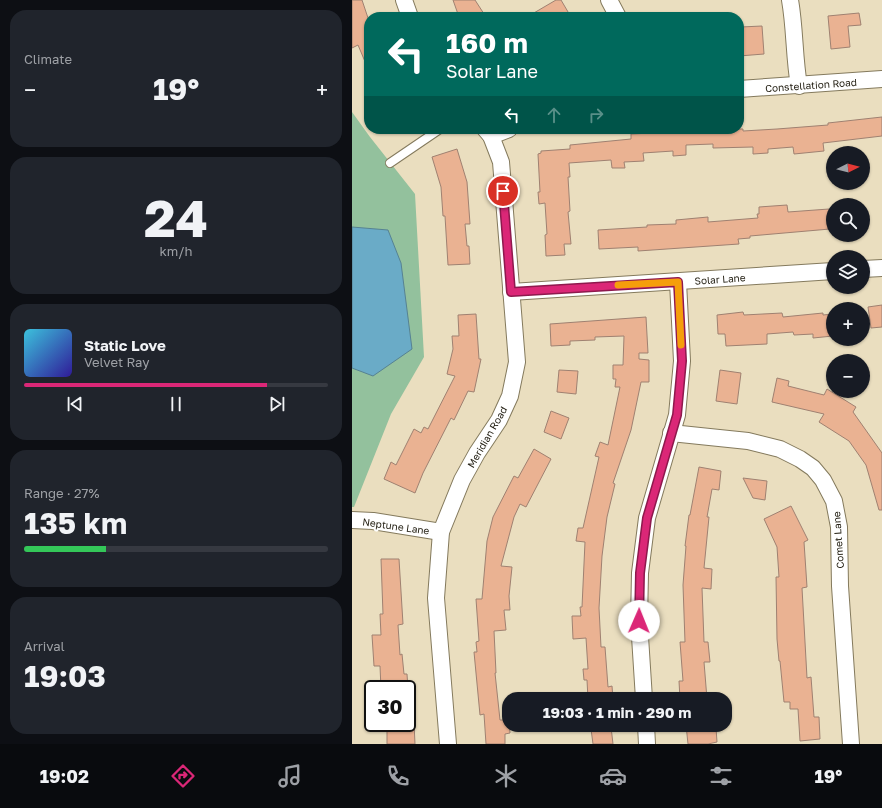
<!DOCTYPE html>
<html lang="en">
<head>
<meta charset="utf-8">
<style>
	body { margin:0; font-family:"Golos Text",sans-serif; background:#20242c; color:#f1f3f6; height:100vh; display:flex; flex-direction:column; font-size:15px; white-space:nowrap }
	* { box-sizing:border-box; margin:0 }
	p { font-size:13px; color:#9ea1a6 }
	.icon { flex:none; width:22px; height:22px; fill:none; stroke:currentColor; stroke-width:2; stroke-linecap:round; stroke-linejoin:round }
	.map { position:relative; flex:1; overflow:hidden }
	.sheet { display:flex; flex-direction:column; gap:10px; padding:10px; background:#0d0f14; width:352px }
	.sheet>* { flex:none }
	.guide { position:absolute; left:12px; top:12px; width:380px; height:122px; border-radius:16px; box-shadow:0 1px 3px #0004; background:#00695c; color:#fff; overflow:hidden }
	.needle { width:26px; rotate:84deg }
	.fabs { position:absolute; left:474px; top:146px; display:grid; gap:8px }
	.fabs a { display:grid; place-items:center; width:44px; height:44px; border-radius:50%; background:#171b24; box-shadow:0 1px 3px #0004; font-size:20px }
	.speed { position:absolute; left:12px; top:680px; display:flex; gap:8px; font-size:20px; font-weight:700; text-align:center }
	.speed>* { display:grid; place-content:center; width:52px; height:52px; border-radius:50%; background:#171b24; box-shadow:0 1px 3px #0004; line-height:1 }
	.speed .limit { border:2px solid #111; border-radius:6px; background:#fff; color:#111 }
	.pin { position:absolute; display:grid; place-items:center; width:34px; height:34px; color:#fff; margin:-17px; border:2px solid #fff; border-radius:50%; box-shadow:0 1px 4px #0007 }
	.me { position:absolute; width:44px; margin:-22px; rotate:1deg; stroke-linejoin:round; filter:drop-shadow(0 0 3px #0008) }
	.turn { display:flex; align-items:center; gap:14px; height:84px; padding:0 16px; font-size:18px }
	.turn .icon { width:52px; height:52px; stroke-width:2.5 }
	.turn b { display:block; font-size:28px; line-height:34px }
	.lanes { display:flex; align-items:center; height:38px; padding:0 16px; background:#0003; justify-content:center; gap:20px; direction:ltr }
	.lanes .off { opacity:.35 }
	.big { font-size:30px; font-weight:700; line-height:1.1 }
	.sheet .card { flex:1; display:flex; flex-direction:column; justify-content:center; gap:6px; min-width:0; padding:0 14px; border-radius:16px; background:#20242c }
	.sheet .dial { align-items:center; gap:0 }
	.dial b { font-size:52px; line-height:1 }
	.song { display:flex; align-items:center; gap:12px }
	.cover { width:48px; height:48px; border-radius:6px; background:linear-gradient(135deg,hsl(190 70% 55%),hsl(250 70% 35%)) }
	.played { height:4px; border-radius:2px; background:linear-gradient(90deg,#db2777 80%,#363941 80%) }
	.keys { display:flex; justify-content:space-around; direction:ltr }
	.heat { display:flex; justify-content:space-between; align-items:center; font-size:22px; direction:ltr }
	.charge { height:6px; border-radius:3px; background:linear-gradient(90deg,#34c759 27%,#363941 0) }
	.trip { position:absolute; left:150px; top:692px; width:230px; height:40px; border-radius:16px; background:#171b24; box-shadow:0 1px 3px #0004; font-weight:700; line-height:40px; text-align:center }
	.dock { display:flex; height:64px; justify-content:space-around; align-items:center; background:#090b0e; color:#9ea1a6 }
	.dock .icon { width:28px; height:28px }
	.dock .active { color:#db2777 }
	.dock b { font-size:18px; color:#f1f3f6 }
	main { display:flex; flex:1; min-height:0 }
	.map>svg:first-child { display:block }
</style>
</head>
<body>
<main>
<section class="sheet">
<div class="card"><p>Climate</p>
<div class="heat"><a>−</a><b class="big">19°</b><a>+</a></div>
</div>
<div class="card dial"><b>24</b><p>km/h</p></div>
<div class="card">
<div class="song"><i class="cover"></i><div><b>Static Love</b><p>Velvet Ray</p></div></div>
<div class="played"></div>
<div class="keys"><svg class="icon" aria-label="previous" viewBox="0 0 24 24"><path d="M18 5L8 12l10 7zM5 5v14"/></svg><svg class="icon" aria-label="pause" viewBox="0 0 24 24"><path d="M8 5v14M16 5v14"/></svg><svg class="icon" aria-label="next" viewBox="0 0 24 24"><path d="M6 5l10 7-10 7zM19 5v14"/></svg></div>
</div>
<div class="card"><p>Range · 27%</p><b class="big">135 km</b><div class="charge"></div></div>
<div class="card"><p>Arrival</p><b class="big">19:03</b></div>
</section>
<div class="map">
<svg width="530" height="744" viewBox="0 0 530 744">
	<rect width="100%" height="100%" fill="#eadebf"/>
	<path fill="#93c19d" d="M 0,112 L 18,137 L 63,194 L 72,357 L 39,414 L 2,507 L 0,507 Z"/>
	<path fill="#6aabc7" stroke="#568292" d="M 0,227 L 36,230 L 49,263 L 60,349 L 21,376 L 0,368 Z"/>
	<g fill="#eab292" stroke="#9f8171">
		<path d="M 0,0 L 10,0 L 17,21 L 17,71 L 6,45 L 0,48 Z"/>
		<path d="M 101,0 L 123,0 L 134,17 L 107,17 Z"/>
		<path d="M 204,0 L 209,0 L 219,17 L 175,17 Z"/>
		<path d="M 507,13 L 509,25 L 496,26 L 498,47 L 479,49 L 476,16 Z"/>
		<path d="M 410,26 L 412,54 L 387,56 L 387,44 L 389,44 L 389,27 Z"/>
		<path d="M 530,117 L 530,136 L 471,143 L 472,151 L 442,154 L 441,147 L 416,149 L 416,153 L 401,154 L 401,147 L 361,148 L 361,144 L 334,145 L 334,155 L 321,156 L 321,151 L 291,153 L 292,161 L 272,162 L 273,168 L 260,168 L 259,160 L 217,163 L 218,177 L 216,177 L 218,211 L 216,212 L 219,244 L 212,244 L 213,255 L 194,256 L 193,235 L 195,234 L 193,203 L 187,204 L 186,192 L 188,192 L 186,154 L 189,153 L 189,151 L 218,149 L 218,145 L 279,139 L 279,134 L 320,132 L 319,129 L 391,129 L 391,131 L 425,129 L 476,125 L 476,123 Z"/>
		<path d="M 105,149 L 115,182 L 118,224 L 113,224 L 115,246 L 117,246 L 118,264 L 96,265 L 93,216 L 91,216 L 89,187 L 80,157 Z"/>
		<path d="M 435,205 L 436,212 L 477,209 L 478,229 L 398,236 L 398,238 L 386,239 L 387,244 L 286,251 L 286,247 L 247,249 L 246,230 L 295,227 L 295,225 L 324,224 L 324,220 L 356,217 L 356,222 L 406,218 L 405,214 L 407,214 L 407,207 Z"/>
		<path d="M 530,305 L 530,327 L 519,328 L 516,307 Z"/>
		<path d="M 391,312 L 392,315 L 430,313 L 431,317 L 471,313 L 471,315 L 481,314 L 481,336 L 461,338 L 461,334 L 442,335 L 441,332 L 415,334 L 415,344 L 374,346 L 373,334 L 366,334 L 365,315 Z"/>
		<path d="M 124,314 L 127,359 L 129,359 L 122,392 L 116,391 L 102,420 L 99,418 L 71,473 L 63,493 L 32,479 L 39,462 L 44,465 L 62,429 L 69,433 L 72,427 L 76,429 L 103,376 L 95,374 L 101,349 L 100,336 L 107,336 L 106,315 Z"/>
		<path d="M 294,317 L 296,353 L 287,353 L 287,359 L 297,360 L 297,382 L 289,382 L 279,430 L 261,483 L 263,484 L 255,517 L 250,556 L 247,608 L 249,647 L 253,647 L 256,687 L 260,686 L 261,699 L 236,699 L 235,680 L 232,680 L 231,669 L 236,669 L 234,638 L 221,639 L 220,616 L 229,616 L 228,607 L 230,607 L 233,542 L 224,541 L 226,528 L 231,528 L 247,457 L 243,456 L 248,442 L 256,445 L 268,387 L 263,387 L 264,379 L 261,379 L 261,365 L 271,365 L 272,336 L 243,337 L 243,340 L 218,341 L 218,345 L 199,346 L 198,324 Z"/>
		<path d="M 207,370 L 226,371 L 224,394 L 205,392 Z"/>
		<path d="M 368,370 L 389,373 L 385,404 L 364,401 Z"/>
		<path d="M 425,378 L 437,381 L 436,386 L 472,395 L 475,389 L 504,407 L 501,412 L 530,453 L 530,510 L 527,510 L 514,465 L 497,441 L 467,422 L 472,414 L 420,402 Z"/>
		<path d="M 199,411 L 217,418 L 209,439 L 192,432 Z"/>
		<path d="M 182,449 L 199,459 L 174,507 L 168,504 L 162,517 L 149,566 L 160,567 L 157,596 L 158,610 L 152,610 L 154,630 L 142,631 L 144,673 L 143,673 L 148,720 L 157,720 L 158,733 L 153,734 L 153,744 L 134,744 L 132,714 L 128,715 L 122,652 L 125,652 L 124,642 L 127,641 L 124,599 L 130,599 L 135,541 L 141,517 L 162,476 L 166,478 Z"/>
		<path d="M 347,467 L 369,471 L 367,490 L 360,489 L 355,517 L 357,517 L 352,568 L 360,569 L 359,589 L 350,588 L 352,642 L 356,642 L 358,662 L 352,662 L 355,699 L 328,699 L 327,681 L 331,681 L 328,642 L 333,642 L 331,585 L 334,546 L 333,546 L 337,515 L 338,515 Z"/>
		<path d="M 391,478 L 415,481 L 413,500 L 401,498 Z"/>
		<path d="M 439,506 L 456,540 L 452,542 L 455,587 L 450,588 L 455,678 L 459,677 L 462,717 L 467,717 L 468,739 L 448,741 L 446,709 L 438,709 L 438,702 L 432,702 L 428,661 L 427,661 L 425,639 L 424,577 L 427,577 L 425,547 L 412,519 Z"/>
		<path d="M 29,559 L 47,559 L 51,624 L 46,625 L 48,655 L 50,654 L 52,674 L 55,674 L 56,689 L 29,689 L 28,666 L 22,666 L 20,635 L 29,635 L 28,614 L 31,614 Z"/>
		<path d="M 35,723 L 62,723 L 63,744 L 35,744 Z"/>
		<path d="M 334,725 L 360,725 L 360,728 L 364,728 L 365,742 L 356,744 L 336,744 Z"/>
		<path d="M 259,727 L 261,744 L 241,744 L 239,729 Z"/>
	</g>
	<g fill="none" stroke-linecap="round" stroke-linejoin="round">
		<defs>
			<path id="service" d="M 38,163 L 88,129"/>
			<g id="minor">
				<path d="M 52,0 L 58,17"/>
				<path d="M 257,0 L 266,17"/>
				<path d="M 438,0 C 443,28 442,57 447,86"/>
				<path d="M 387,89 L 530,79"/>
				<path d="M 139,136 L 157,129"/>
				<path d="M 511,269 L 530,268"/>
				<path d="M 159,292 L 481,271"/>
				<path d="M 319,433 L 396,441 L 428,449 L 448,459 L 461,468 L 471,480 L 482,501 L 487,527 L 488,586 L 499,744"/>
				<path d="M 0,520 L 21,521 L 89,532"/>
				<path d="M 292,699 L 287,621 L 288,573 L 295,518 L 325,415 L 330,361 L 326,282"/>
				<path d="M 294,725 L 295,744"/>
				<path d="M 96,744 L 84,598 L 89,532 L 110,480 L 125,453 L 147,420 L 158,396 L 165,362 L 149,162 L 139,136 L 133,129"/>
			</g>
		</defs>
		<use href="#service" stroke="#847a5d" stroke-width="10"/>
		<use href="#minor" stroke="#847a5d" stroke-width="18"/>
		<use href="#service" stroke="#fff" stroke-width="8"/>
		<use href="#minor" stroke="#fff" stroke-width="16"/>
	</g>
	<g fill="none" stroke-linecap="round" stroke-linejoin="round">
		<defs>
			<path id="route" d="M 151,191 L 159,292 L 326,282 L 330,361 L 325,415 L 295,518 L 288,573 L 287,621"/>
		</defs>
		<use href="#route" stroke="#8e194d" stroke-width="10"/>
		<use href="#route" stroke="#db2777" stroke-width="7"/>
		<path stroke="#f59e0b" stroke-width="7" d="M 266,285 L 326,282 L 329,345"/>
	</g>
	<g text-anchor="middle" stroke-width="4" stroke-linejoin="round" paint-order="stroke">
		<g font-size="10" fill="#262216" stroke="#fff">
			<text transform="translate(459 85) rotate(-4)" y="4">Constellation Road</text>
			<text transform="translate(368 279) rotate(-4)" y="4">Solar Lane</text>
			<text transform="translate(135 437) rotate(-60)" y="4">Meridian Road</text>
			<text transform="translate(44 526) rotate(8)" y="4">Neptune Lane</text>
			<text transform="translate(486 540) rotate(-94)" y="4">Comet Lane</text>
		</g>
	</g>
</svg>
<div class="fabs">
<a><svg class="needle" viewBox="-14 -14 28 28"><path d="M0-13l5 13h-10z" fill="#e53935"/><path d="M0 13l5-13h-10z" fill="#9ea1a6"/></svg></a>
<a><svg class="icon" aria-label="search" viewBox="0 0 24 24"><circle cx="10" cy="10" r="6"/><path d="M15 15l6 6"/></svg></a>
<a><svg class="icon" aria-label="layers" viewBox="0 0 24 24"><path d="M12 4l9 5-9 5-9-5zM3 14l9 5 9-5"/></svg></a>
<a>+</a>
<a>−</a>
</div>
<div class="speed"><div class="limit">30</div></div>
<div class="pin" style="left:151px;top:191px;background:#d93025"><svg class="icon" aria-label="arrive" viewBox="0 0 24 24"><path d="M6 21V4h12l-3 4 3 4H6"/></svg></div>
<svg class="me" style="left:287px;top:621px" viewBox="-20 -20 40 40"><circle r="19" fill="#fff"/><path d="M0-13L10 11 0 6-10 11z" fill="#db2777"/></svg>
<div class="trip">19:03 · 1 min · 290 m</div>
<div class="guide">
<div class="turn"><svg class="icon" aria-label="left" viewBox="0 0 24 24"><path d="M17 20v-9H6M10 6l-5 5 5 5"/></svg><div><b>160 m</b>Solar Lane</div></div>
<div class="lanes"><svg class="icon" aria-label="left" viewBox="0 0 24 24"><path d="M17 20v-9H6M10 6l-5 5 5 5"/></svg><svg class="icon off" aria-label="ahead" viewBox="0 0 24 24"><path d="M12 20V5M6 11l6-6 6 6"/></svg><svg class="icon off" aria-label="right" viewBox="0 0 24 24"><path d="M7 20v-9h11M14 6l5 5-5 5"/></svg></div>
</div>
</div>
</main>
<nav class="dock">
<b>19:02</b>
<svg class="icon active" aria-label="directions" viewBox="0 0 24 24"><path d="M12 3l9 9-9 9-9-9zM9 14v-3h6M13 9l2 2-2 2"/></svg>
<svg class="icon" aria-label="music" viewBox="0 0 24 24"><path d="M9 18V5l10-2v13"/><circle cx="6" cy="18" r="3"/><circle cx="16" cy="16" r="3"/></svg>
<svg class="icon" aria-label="phone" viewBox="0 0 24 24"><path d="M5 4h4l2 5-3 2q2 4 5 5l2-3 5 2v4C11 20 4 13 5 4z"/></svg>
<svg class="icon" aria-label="climate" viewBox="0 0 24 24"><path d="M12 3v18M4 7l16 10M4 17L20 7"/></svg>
<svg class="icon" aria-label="car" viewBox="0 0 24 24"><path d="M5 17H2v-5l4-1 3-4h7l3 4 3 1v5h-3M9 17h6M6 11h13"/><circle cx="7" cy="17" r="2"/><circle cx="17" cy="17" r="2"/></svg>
<svg class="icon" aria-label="filters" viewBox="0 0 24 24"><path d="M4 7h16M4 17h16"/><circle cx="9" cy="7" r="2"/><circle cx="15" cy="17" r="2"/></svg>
<b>19°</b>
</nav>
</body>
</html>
